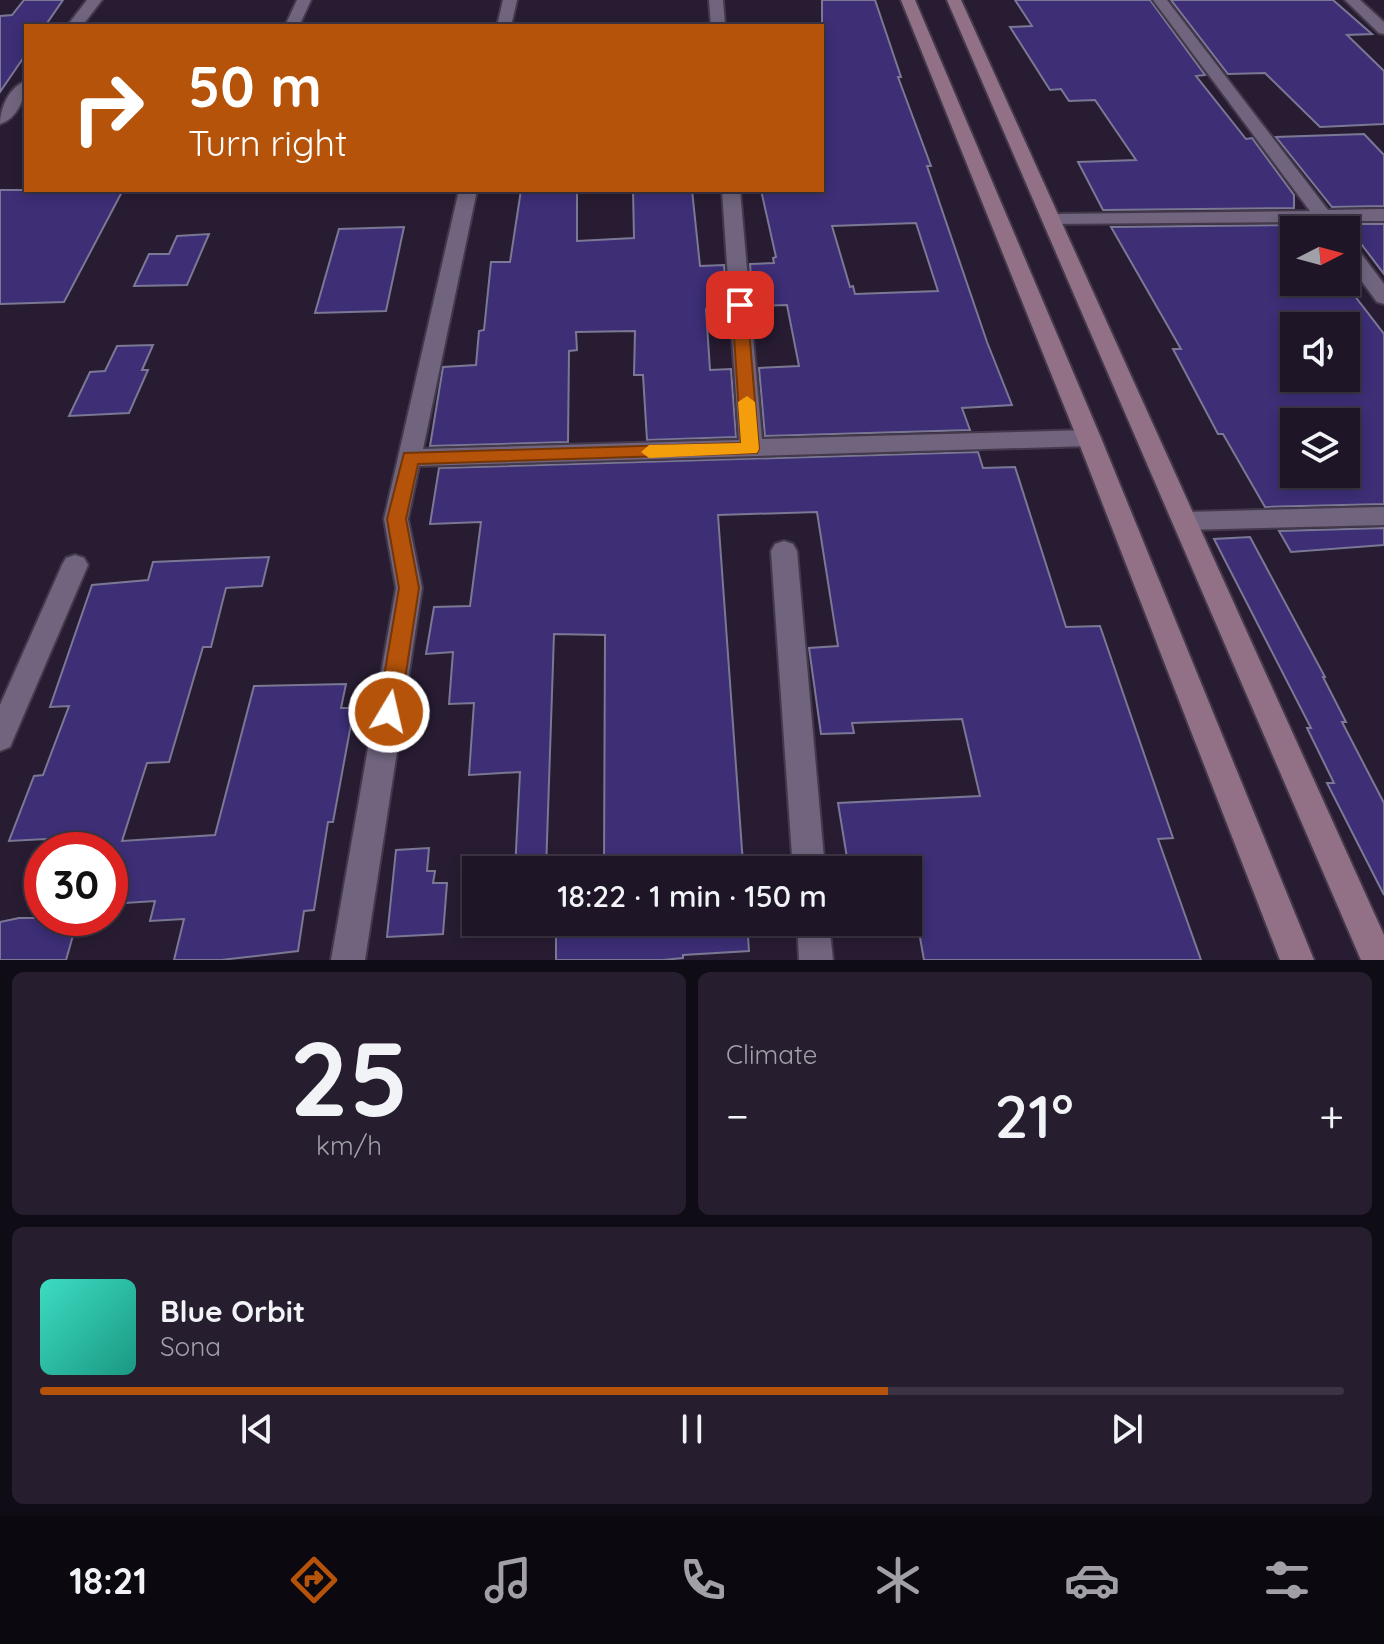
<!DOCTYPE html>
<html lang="en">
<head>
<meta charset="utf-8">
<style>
	body { margin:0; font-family:Quicksand,sans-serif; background:#261e2e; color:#f1f3f6; height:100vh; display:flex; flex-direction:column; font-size:30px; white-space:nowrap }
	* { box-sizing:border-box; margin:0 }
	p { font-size:26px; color:#a19fa7 }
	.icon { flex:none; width:44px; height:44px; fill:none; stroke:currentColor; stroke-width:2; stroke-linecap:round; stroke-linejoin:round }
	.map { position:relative; height:960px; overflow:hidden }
	.sheet { display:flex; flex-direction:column; gap:12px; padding:12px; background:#100c15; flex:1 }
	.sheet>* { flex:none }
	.banner { position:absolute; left:24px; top:24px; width:800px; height:168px; border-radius:0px; box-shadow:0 4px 12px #0003,0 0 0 2px #3c3443; background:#b45309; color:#fff; overflow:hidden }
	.needle { width:52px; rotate:84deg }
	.controls { position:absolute; left:1280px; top:216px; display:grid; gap:16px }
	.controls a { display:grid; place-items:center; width:80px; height:80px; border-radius:0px; background:#1e1526; box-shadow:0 4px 12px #0003,0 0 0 2px #3c3443; font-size:40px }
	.speed { position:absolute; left:24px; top:832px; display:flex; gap:16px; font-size:40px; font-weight:700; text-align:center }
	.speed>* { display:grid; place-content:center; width:104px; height:104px; border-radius:50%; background:#1e1526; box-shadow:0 4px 12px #0003,0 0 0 2px #3c3443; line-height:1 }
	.speed .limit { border:12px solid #d22; background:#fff; color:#111 }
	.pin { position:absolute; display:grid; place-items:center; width:68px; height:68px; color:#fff; margin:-34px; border-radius:16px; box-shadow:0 4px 12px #0006 }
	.me { position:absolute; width:88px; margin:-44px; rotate:9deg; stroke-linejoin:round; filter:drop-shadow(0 0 6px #0008) }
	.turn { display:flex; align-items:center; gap:28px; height:168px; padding:0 32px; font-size:36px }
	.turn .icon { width:104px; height:104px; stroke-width:2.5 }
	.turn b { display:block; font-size:56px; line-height:68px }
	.big { font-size:60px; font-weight:600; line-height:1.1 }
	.sheet .card { flex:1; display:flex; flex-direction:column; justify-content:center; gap:12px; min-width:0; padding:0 28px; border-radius:12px; background:#261e2e }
	.sheet .dial { align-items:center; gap:0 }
	.dial b { font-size:104px; line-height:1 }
	.song { display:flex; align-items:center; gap:24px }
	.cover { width:96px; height:96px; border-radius:12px; background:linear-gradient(135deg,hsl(170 70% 55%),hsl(170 70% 35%)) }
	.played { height:8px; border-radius:4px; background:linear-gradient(90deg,#b45309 65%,#3c3443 65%) }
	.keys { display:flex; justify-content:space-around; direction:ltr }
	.heat { display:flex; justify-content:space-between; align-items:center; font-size:44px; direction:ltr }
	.sheet .tiles { flex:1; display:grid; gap:12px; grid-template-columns:1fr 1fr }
	.card:last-child { grid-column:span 2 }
	.trip { position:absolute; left:462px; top:856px; width:460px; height:80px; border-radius:0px; background:#1e1526; box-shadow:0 4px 12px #0003,0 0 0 2px #3c3443; font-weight:600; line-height:80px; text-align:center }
	.dock { display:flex; height:128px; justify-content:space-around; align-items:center; background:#0c080f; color:#a19fa7 }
	.dock .icon { width:56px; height:56px }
	.dock .selected { color:#b45309 }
	.dock b { font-size:36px; color:#f1f3f6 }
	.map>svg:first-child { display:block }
</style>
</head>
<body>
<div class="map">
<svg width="1384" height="960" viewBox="0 0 1384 960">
	<rect width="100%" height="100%" fill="#281c32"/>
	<g fill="#3d2e76" stroke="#7a7894" stroke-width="2" fill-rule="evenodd">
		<path d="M 24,0 L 63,0 L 45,26 L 26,26 L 26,54 L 0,92 L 0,16 L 12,15 Z"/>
		<path d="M 822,0 L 875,0 L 901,77 L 898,77 L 931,166 L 927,166 L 987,342 L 1012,405 L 962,408 L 970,430 L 765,436 L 759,368 L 799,366 L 787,305 L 753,306 L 750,264 L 774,263 L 773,258 L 776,257 L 761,190 L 822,190 ZM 916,223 L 938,291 L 855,294 L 853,286 L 850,287 L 832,226 Z"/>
		<path d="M 1015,0 L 1150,0 L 1205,75 L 1196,76 L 1246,139 L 1252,138 L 1294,195 L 1294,208 L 1103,210 L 1078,162 L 1136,160 L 1095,100 L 1069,101 L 1061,89 L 1050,90 L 1010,27 L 1032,26 Z"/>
		<path d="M 1171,0 L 1333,0 L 1372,34 L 1347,35 L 1384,71 L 1384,124 L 1320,127 L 1265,73 L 1228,74 Z"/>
		<path d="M 1364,134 L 1384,155 L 1384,206 L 1332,207 L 1276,137 Z"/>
		<path d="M 0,190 L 123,190 L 64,302 L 0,304 Z"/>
		<path d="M 521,190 L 577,190 L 577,241 L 634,238 L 633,190 L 692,190 L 700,266 L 724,265 L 727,308 L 706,309 L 710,370 L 731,369 L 736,437 L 647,440 L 643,375 L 634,375 L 635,331 L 576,332 L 577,350 L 569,351 L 568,442 L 430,446 L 443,367 L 476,365 L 479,331 L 484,330 L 491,262 L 510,262 Z"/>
		<path d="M 1346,224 L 1384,224 L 1384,274 Z"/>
		<path d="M 1294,225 L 1294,282 L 1344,282 L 1384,334 L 1384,504 L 1265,507 L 1223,434 L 1218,434 L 1173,349 L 1181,349 L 1111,227 ZM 1294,326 L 1346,326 L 1346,378 L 1294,378 ZM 1294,422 L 1346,422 L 1346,474 L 1294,474 Z"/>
		<path d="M 404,227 L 386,311 L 315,313 L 339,229 Z"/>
		<path d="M 209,234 L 187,285 L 134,286 L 149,254 L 169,254 L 177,236 Z"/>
		<path d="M 153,345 L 142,370 L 148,370 L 129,413 L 69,416 L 90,372 L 105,371 L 117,346 Z"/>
		<path d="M 978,452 L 983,468 L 1015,467 L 1066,627 L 1100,626 L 1173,838 L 1158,839 L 1201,960 L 924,960 L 908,870 L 849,870 L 838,803 L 980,796 L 962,719 L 852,723 L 854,733 L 821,734 L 809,648 L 838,646 L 817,512 L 718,515 L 743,864 L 604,870 L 605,635 L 554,634 L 546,870 L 515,870 L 520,772 L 469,775 L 474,703 L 449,704 L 453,652 L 426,654 L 434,607 L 470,606 L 481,522 L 430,524 L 439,468 Z"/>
		<path d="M 1384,528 L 1384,545 L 1291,552 L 1279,531 Z"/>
		<path d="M 1250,537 L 1325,677 L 1323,677 L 1346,722 L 1342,722 L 1384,803 L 1384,895 L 1327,783 L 1334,783 L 1307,728 L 1311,728 L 1214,539 Z"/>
		<path d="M 269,557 L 262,586 L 226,588 L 211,647 L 203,647 L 169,762 L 147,763 L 122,841 L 215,835 L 254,686 L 346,684 L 341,708 L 354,708 L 333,822 L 328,822 L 314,910 L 304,911 L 298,951 L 221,960 L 174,960 L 184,919 L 150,921 L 155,901 L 110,904 L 110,850 L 42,850 L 46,839 L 9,841 L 34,776 L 43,775 L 69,706 L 50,707 L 92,585 L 148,580 L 153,562 Z"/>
		<path d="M 429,848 L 427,871 L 435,871 L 433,883 L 447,883 L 443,934 L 387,937 L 396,850 Z"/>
		<path d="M 19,918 L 78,918 L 66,960 L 0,960 L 0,922 Z"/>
		<path d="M 556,922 L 747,922 L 749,951 L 683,955 L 683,958 L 663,960 L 556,960 Z"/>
	</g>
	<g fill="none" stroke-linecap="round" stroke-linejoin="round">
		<defs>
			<g id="minor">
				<path d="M 87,0 L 102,0 L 82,26 L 67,26 Z"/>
				<path d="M 297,0 L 311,0 L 299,26 L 285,26 Z"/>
				<path d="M 503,0 L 517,0 L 511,26 L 497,26 Z"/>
				<path d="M 709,0 L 723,0 L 725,26 L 711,26 Z"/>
				<path d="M 1153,0 L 1167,0 L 1328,210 L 1384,209 L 1384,221 L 1337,221 L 1339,225 L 1333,230 L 1323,229 L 1318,222 L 1045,224 L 1043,220 L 1052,214 L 1310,211 Z"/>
				<path d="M 1345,0 L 1360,0 L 1384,22 L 1384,34 L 1379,33 Z"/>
				<path d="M 26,81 C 26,97 17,119 0,124 C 0,108 9,87 26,81 Z"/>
				<path d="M 459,190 L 477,190 L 423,449 L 739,440 L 722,190 L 740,190 L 762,439 L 1089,430 L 1097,432 L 1101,438 L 1097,444 L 1089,446 L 419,466 L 408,519 L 422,588 L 365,960 L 331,960 L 396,588 L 384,519 Z"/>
				<path d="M 1346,241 L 1353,243 L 1384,284 L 1384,304 L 1377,302 L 1346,260 Z"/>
				<path d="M 1384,507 L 1384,525 L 1185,530 L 1176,528 L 1173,521 L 1176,514 L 1185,512 Z"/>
				<path d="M 784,541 L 793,544 L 797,551 L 825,870 L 793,870 L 771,551 L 775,544 Z"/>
				<path d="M 75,555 L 84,558 L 88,565 L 10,747 L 0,751 L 0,705 L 62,565 L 66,558 Z"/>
				<path d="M 797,922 L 829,922 L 833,960 L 799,960 Z"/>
			</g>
			<g id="secondary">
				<path d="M 901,0 L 915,0 L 1101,438 L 1314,960 L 1280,960 L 1077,438 Z"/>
				<path d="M 947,0 L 961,0 L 1384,935 L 1384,960 L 1361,960 Z"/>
			</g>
		</defs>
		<use href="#minor" stroke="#43394b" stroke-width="4"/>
		<use href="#secondary" stroke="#43394b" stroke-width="4"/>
		<use href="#minor" fill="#71647e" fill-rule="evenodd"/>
		<use href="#secondary" fill="#927186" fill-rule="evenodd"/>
	</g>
	<path fill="#b45309" stroke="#753606" stroke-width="2" d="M 740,300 L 747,305 L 759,449 L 757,453 L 418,464 L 406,519 L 419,588 L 400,712 L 396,719 L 389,722 L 381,719 L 378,712 L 399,588 L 387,519 L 404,453 L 741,443 L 732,305 Z"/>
	<path fill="#f59e0b" d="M 747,396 L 755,402 L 759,449 L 757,453 L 649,458 L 641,452 L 649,445 L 741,443 L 738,402 Z"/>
</svg>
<div class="controls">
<a><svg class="needle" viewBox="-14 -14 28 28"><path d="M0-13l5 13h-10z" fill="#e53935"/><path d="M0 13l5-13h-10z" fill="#a19fa7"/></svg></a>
<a><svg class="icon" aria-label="sound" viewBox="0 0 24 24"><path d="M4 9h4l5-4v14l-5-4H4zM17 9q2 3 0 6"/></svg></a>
<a><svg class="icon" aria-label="layers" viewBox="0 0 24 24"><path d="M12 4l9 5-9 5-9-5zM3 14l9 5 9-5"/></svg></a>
</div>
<div class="speed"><div class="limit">30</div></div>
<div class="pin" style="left:740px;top:305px;background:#d93025"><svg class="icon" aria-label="arrive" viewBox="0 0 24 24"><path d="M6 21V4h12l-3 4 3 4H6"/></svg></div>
<svg class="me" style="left:389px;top:712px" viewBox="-20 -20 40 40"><circle r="17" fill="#b45309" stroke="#fff" stroke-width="3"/><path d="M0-11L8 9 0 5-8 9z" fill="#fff"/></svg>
<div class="trip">18:22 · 1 min · 150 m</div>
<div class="banner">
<div class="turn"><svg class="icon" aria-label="right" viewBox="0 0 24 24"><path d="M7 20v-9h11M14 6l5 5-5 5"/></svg><div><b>50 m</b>Turn right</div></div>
</div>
</div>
<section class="sheet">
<div class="tiles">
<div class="card dial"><b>25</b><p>km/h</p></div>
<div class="card"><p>Climate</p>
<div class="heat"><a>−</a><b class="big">21°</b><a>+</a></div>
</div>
<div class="card">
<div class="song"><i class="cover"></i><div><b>Blue Orbit</b><p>Sona</p></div></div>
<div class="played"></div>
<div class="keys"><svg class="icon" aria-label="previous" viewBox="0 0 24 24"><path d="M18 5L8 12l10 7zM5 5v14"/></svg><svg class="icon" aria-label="pause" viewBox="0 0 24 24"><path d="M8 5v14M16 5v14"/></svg><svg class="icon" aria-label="next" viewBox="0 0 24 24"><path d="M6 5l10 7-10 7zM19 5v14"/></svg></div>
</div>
</div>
</section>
<nav class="dock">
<b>18:21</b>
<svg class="icon selected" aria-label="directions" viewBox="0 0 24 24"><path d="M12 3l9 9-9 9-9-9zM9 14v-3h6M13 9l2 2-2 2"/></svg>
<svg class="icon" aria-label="music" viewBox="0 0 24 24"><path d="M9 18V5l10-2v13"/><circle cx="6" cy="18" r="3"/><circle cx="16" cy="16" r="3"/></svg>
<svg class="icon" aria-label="phone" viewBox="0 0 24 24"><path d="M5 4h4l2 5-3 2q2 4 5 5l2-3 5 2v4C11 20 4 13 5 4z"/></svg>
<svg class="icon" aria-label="climate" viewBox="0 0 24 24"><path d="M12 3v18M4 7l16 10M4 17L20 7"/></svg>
<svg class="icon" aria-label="car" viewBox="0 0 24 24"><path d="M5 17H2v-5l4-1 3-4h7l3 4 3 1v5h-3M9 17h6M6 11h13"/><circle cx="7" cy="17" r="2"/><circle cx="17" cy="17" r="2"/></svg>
<svg class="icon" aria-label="filters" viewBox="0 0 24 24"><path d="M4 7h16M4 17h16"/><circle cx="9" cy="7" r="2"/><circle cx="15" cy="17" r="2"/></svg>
</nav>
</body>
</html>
